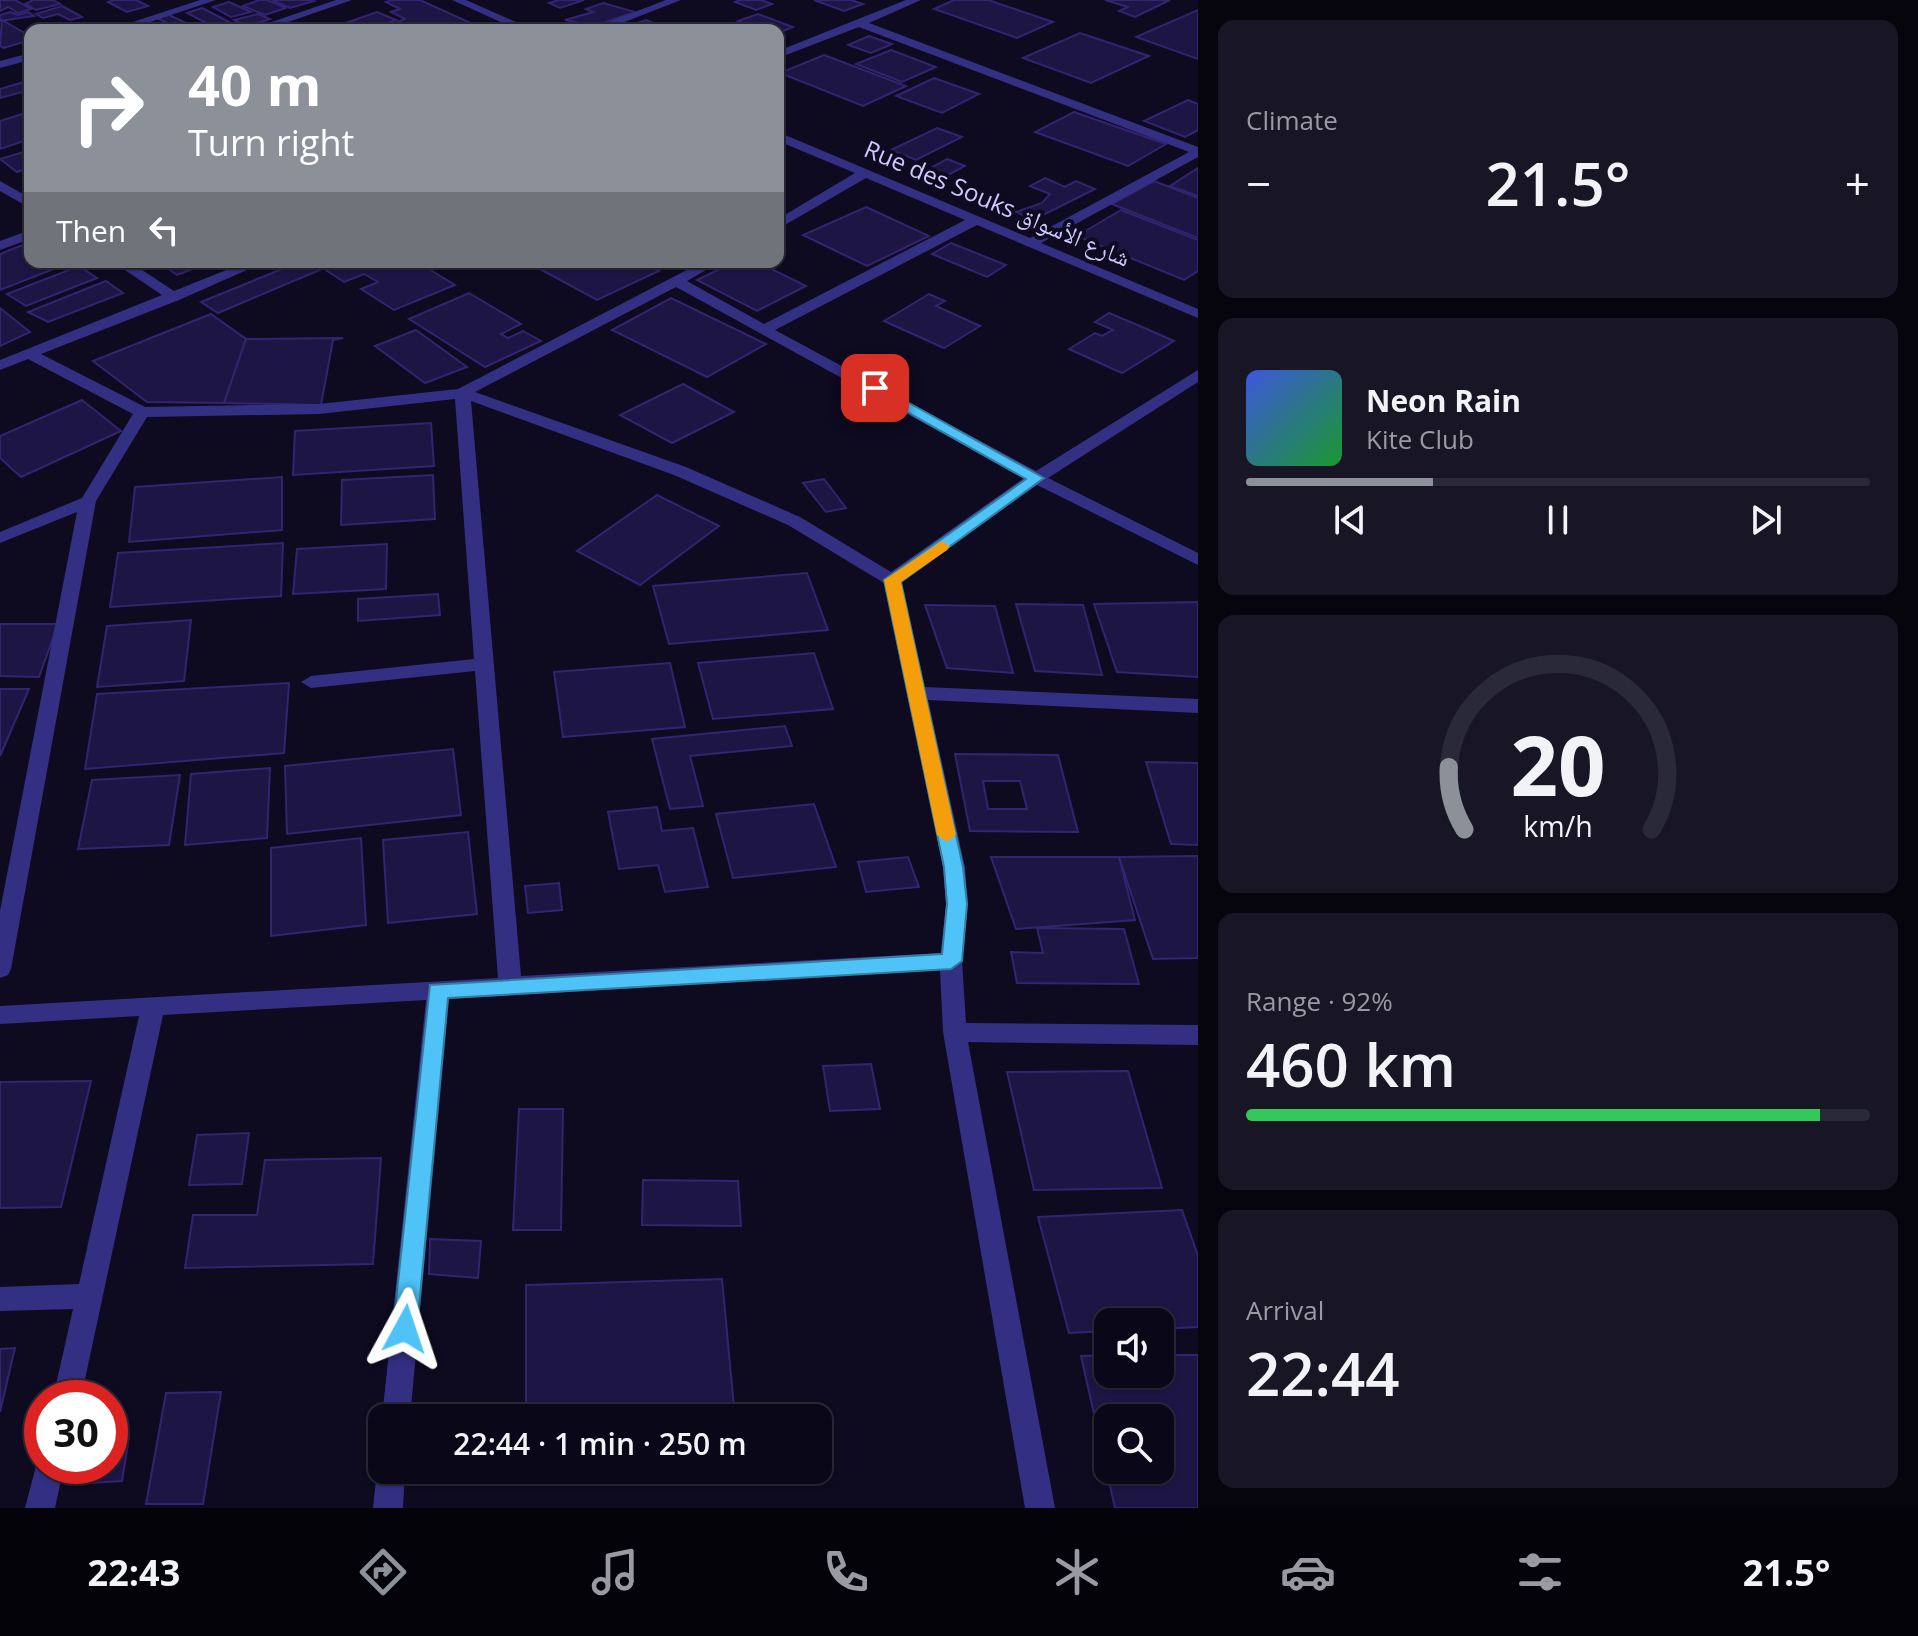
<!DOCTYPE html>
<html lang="en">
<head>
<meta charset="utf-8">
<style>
	body { margin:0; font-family:"Open Sans","Noto Naskh Arabic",sans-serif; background:#181625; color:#f1f3f6; height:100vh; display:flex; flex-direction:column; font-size:30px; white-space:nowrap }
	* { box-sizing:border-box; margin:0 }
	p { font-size:26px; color:#999aa2 }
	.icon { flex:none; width:44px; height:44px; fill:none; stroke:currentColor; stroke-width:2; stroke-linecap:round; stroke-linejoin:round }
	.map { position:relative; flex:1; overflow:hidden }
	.panel { display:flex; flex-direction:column; gap:20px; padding:20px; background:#06040d; width:720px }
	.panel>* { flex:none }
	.guide { position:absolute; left:24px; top:24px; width:760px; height:244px; border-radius:16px; box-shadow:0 2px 6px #0004,0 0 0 2px #2a2937; background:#8c9099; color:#fff; overflow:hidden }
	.buttons { position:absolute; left:1094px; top:1308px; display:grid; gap:16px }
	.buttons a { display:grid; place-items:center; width:80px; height:80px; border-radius:16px; background:#0a0818; box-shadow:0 2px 6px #0004,0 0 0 2px #2a2937; font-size:40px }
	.speed { position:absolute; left:24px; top:1380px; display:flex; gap:16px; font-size:40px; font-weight:700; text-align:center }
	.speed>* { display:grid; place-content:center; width:104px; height:104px; border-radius:50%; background:#0a0818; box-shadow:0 2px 6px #0004,0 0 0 2px #2a2937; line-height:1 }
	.speed .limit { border:12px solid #d22; background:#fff; color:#111 }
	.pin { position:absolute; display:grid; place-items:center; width:68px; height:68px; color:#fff; margin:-34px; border-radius:16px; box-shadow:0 4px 12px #0006 }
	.me { position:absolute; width:88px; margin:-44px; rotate:5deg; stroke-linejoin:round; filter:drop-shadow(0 0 6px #0008) }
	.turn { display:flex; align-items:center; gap:28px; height:168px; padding:0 32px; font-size:36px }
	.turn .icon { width:104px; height:104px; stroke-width:2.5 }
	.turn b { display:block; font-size:56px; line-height:68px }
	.then { display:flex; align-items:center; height:76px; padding:0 32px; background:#0003; gap:16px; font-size:30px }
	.big { font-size:60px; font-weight:600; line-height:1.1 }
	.panel .widget { flex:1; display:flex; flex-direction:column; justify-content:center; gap:12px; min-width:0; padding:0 28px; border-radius:16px; background:#181625 }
	.panel .dial { align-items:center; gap:0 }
	.dial svg { height:208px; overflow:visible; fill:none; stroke:#2a2937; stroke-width:7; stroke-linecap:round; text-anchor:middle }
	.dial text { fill:#f1f3f6; stroke:none }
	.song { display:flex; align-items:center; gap:24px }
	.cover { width:96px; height:96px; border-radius:12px; background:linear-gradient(135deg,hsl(230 70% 55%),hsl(130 70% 35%)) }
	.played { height:8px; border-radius:4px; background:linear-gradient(90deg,#8c9099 30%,#2a2937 30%) }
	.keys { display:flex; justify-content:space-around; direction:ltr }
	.heat { display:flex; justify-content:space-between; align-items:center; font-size:44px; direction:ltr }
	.charge { height:12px; border-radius:6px; background:linear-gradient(90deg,#34c759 92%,#2a2937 0) }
	.trip { position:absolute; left:368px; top:1404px; width:464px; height:80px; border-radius:16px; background:#0a0818; box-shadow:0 2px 6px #0004,0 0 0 2px #2a2937; font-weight:600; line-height:80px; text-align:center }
	.menu { display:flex; height:128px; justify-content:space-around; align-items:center; background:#04030a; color:#999aa2 }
	.menu .icon { width:56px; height:56px }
	.menu .selected { color:#8c9099 }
	.menu b { font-size:36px; color:#f1f3f6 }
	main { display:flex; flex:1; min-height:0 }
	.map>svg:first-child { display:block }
</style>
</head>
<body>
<main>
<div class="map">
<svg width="1198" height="1508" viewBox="0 0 1198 1508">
	<rect width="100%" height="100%" fill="#0e0a20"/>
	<g fill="#1d1543" stroke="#332471" stroke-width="2" fill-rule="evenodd">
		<path d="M 0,0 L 15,0 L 31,9 L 18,13 L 8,7 L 0,11 Z"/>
		<path d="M 33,0 L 53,0 L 60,4 L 36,10 L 25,4 Z"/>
		<path d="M 113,0 L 136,0 L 148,6 L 127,12 L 108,2 Z"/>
		<path d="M 259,0 L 267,0 L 286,8 L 265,15 L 243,6 Z"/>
		<path d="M 272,0 L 312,0 L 314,1 L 290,8 Z"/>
		<path d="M 393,0 L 420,0 L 486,30 L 397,30 L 387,26 L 405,19 L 391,12 L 400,9 L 386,2 Z"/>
		<path d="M 559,0 L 584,0 L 560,8 L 549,3 Z"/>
		<path d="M 740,0 L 761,0 L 772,4 L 756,10 L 735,2 Z"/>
		<path d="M 814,0 L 851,0 L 863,4 L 844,11 Z"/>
		<path d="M 954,0 L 988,0 L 1053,22 L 1017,38 L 934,9 Z"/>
		<path d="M 1105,0 L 1170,0 L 1135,17 L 1119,11 L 1128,7 Z"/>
		<path d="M 229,2 L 251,12 L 231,17 L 213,7 Z"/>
		<path d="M 603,3 L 635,12 L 594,26 L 565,20 L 593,12 L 586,9 Z"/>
		<path d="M 62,6 L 82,17 L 70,20 L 58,14 L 43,18 L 36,14 Z"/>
		<path d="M 202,8 L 237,26 L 203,30 L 214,27 L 187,13 Z"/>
		<path d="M 1198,10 L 1198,59 L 1136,37 Z"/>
		<path d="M 10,12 L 18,15 L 28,12 L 34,16 L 0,21 L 0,15 Z"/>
		<path d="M 377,12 L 396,20 L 373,28 L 377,30 L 325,30 Z"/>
		<path d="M 258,14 L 270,19 L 246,26 L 234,20 Z"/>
		<path d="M 758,14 L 793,27 L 778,33 L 778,30 L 762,30 L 738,21 Z"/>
		<path d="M 169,15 L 201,30 L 181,30 L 157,18 Z"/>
		<path d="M 2,20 L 30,36 L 30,40 L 4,48 L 0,46 Z"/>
		<path d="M 646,20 L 665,28 L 616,30 Z"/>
		<path d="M 1080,33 L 1149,56 L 1091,83 L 1023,58 Z"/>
		<path d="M 869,36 L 892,44 L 871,53 L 848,45 Z"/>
		<path d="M 891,50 L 936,67 L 902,82 L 856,64 Z"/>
		<path d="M 824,55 L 906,86 L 863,106 L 780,73 Z"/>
		<path d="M 934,78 L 979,94 L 942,113 L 896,96 Z"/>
		<path d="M 30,80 L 30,90 L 0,98 L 0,89 Z"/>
		<path d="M 1188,100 L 1198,104 L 1198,130 L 1185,137 L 1144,121 Z"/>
		<path d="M 1074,112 L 1166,144 L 1128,166 L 1035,132 Z"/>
		<path d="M 25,113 L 30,116 L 30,139 L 0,149 L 0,121 Z"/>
		<path d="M 937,128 L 962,137 L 916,160 L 891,150 Z"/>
		<path d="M 30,150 L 30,167 L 17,172 L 0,159 Z"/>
		<path d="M 947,159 L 965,166 L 939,180 L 921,173 Z"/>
		<path d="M 1198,168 L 1198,196 L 1170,186 Z"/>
		<path d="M 1045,178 L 1065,187 L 1076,181 L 1095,189 L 1033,220 L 1016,212 L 1042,203 L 1050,194 L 1030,186 Z"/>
		<path d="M 1154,181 L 1198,198 L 1198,238 L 1112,204 Z"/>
		<path d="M 866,207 L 929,236 L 867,266 L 803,235 Z"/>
		<path d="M 1121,210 L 1198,240 L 1198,271 L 1184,280 L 1077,236 Z"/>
		<path d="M 30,242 L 30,262 L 69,263 L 0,290 L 0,254 Z"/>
		<path d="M 951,243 L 1006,265 L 987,277 L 932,254 Z"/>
		<path d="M 181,262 L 198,262 L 203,265 L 177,275 L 167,268 Z"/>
		<path d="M 299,262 L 310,262 L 322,269 L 218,313 L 201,302 Z"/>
		<path d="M 332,262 L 398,262 L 394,264 L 403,269 L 419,263 L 455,285 L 394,310 L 361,289 L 378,282 L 364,274 L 344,282 L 321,267 Z"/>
		<path d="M 527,262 L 642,262 L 659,271 L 597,300 Z"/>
		<path d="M 734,262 L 757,262 L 806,286 L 757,311 L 697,280 Z"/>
		<path d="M 79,266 L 97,278 L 26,306 L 7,294 Z"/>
		<path d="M 106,281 L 123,293 L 48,322 L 28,312 Z"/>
		<path d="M 469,293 L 521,324 L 501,334 L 508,338 L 523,331 L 541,341 L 485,367 L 409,319 Z"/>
		<path d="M 929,294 L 945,301 L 936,306 L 980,326 L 944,348 L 884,321 Z"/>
		<path d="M 671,298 L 766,344 L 707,377 L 612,330 Z"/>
		<path d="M 0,308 L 30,332 L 0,346 Z"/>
		<path d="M 1109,313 L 1140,326 L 1174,341 L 1122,373 L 1069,349 L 1095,333 L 1102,336 L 1113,330 L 1095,322 Z"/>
		<path d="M 211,314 L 246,339 L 224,403 L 147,402 L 93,361 Z"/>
		<path d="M 416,330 L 467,367 L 425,383 L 375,346 Z"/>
		<path d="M 343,338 L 333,340 L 321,405 L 224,403 L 246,339 Z"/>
		<path d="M 683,384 L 734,412 L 672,443 L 620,415 Z"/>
		<path d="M 82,400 L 121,431 L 21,477 L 0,458 L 0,436 Z"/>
		<path d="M 431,423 L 434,466 L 293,475 L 295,431 Z"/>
		<path d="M 433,475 L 435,519 L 341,525 L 342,480 Z"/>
		<path d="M 282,477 L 282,530 L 129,542 L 135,487 Z"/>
		<path d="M 824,479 L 846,508 L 826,512 L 803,483 Z"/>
		<path d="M 657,495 L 719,526 L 640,585 L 577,551 Z"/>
		<path d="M 283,543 L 281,596 L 110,607 L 118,553 Z"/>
		<path d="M 387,544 L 386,589 L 293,594 L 297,549 Z"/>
		<path d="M 807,573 L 828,630 L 669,644 L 653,586 Z"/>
		<path d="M 438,594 L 440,615 L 358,621 L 358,599 Z"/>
		<path d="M 1198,602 L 1198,677 L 1117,672 L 1094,604 Z"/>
		<path d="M 1016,604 L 1083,605 L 1102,675 L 1035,671 Z"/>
		<path d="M 925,605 L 995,606 L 1013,673 L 947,668 Z"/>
		<path d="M 191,620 L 184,681 L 97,687 L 107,626 Z"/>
		<path d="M 0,624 L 58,624 L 39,677 L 0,676 Z"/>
		<path d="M 814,653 L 833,709 L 713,719 L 698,663 Z"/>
		<path d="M 670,663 L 685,727 L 563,737 L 554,672 Z"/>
		<path d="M 289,683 L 284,753 L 85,769 L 97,694 Z"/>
		<path d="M 0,689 L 29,689 L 0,756 Z"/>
		<path d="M 785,726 L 792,746 L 690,756 L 703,806 L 670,809 L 652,739 Z"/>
		<path d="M 453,749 L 461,815 L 287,834 L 285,766 Z"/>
		<path d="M 955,754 L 1058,755 L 1078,832 L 970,831 ZM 983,781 L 1020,781 L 1027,809 L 988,809 Z"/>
		<path d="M 1146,762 L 1198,763 L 1198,845 L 1171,844 Z"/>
		<path d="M 270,768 L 267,838 L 185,845 L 191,774 Z"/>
		<path d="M 180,775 L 169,845 L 78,849 L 92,780 Z"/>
		<path d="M 814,804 L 836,867 L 733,878 L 716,814 Z"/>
		<path d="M 657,807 L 662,831 L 693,828 L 708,887 L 665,892 L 658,865 L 619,869 L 608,812 Z"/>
		<path d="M 468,832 L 477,914 L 388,923 L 383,840 Z"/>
		<path d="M 361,838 L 366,925 L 271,936 L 271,848 Z"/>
		<path d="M 1198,856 L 1198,958 L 1153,959 L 1119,857 Z"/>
		<path d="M 908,857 L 919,887 L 866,892 L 858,862 Z"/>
		<path d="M 991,857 L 1119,857 L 1135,920 L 1016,929 Z"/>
		<path d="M 559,883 L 562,910 L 528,913 L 525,886 Z"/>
		<path d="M 1037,928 L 1124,929 L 1139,984 L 1017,983 L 1011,952 L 1043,953 Z"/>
		<path d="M 871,1064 L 880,1109 L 830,1111 L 823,1066 Z"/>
		<path d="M 1128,1071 L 1162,1188 L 1034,1190 L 1007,1072 Z"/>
		<path d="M 91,1081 L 61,1207 L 0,1208 L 0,1082 Z"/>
		<path d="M 519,1109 L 563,1109 L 561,1230 L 513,1230 Z"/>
		<path d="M 249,1133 L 242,1184 L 189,1185 L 197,1135 Z"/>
		<path d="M 381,1158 L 373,1264 L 185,1268 L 193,1215 L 257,1215 L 265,1160 Z"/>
		<path d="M 643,1180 L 738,1181 L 741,1226 L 642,1225 Z"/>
		<path d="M 1182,1210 L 1198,1256 L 1198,1327 L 1160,1329 L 1160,1322 L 1108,1322 L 1108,1331 L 1069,1333 L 1038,1217 Z"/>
		<path d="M 430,1239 L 481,1241 L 478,1278 L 429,1274 Z"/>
		<path d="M 722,1279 L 735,1418 L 526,1418 L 526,1285 Z"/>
		<path d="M 15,1348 L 0,1412 L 0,1349 Z"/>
		<path d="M 1108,1355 L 1108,1374 L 1160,1374 L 1160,1355 L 1198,1355 L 1198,1508 L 1115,1508 L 1081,1356 ZM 1108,1418 L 1160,1418 L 1160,1470 L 1108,1470 Z"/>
		<path d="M 221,1392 L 203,1504 L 146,1504 L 166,1393 Z"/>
		<path d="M 129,1437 L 122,1481 L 75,1484 L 78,1466 L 110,1466 L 110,1438 Z"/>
	</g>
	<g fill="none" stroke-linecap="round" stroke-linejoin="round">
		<g fill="#333084" fill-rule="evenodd">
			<path d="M 200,0 L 216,0 L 126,30 L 108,30 Z"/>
			<path d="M 336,0 L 352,0 L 265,30 L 248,30 Z"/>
			<path d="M 452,0 L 466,0 L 534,30 L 518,30 Z"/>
			<path d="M 666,0 L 681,0 L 604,30 L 588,30 Z"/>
			<path d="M 906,0 L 921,0 L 869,23 L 1198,147 L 1198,157 L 1041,243 L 1198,309 L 1198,318 L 977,225 L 775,330 L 1036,471 L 1198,370 L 1198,382 L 1048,478 L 1198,553 L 1198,565 L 1037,485 L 901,582 L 925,687 L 1198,699 L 1198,713 L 928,700 L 965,867 L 968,904 L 962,961 L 966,1023 L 1198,1025 L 1198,1045 L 968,1042 L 1055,1508 L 1025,1508 L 943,1032 L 940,970 L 449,999 L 410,1418 L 382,1418 L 426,1000 L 163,1015 L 81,1398 L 53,1398 L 73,1309 L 0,1311 L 0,1287 L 79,1284 L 139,1016 L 0,1024 L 0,1006 L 498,978 L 475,671 L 311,688 L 301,682 L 311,676 L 474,659 L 455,399 L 319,414 L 147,417 L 96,501 L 11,969 L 8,975 L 0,978 L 0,911 L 77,512 L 0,543 L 0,532 L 82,498 L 133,414 L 28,359 L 0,370 L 0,360 L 162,295 L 113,262 L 130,262 L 174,291 L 246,262 L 265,262 L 179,300 L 41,354 L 145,407 L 319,404 L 458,389 L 702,262 L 720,262 L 687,281 L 764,324 L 965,220 L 866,178 L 778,229 L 778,219 L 855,173 L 778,141 L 778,132 L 1030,238 L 1189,152 L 859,27 L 778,58 L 778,51 ZM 676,287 L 1024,478 L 891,572 L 800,517 L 686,467 L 475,392 ZM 471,401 L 674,475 L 788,525 L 884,583 L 943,867 L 946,904 L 941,953 L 521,976 Z"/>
			<path d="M 30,53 L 30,60 L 0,68 L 0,61 Z"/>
			<path d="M 0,181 L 30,198 L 30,208 L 0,191 Z"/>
			<path d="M 30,230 L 30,239 L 0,250 L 0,241 Z"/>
			<path d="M 42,1455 L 42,1466 L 64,1466 L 55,1508 L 25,1508 L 36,1466 Z"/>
			<path d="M 382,1459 L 382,1470 L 405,1470 L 403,1508 L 373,1508 L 377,1470 Z"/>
		</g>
	</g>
	<path fill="#4fc3f7" stroke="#337fa1" stroke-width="2" d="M 875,384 L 1044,478 L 901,582 L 963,867 L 967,904 L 962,961 L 951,969 L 448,998 L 417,1329 L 413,1337 L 405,1340 L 396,1337 L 393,1329 L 430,985 L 942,954 L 947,904 L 944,867 L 884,580 L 1026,479 L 870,391 L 868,388 Z"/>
	<path fill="#f59e0b" d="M 942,541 L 950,546 L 947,550 L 901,582 L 956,835 L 947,842 L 937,835 L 884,580 Z"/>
	<g text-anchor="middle" stroke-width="8" stroke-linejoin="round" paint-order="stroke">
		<g font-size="24" fill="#cfc9ff" stroke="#0e0a20">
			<text transform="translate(997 204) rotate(23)" y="8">Rue des Souks شارع الأسواق</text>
		</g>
	</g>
</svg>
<div class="buttons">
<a><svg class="icon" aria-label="sound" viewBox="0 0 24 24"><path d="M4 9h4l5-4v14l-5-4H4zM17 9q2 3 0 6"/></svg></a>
<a><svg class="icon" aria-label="search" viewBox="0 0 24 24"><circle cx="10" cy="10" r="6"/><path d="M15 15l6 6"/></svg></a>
</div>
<div class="speed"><div class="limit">30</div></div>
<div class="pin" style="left:875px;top:388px;background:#d93025"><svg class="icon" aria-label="arrive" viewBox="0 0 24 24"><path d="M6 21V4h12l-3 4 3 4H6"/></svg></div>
<svg class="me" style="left:405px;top:1329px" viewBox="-20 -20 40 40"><path d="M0-17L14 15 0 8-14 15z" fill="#4fc3f7" stroke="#fff" stroke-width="4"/></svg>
<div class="trip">22:44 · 1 min · 250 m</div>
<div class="guide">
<div class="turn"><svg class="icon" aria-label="right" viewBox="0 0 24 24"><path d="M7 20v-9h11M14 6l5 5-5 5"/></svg><div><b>40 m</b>Turn right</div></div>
<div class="then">Then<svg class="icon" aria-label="left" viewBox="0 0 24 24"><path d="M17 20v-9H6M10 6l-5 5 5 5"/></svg></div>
</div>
</div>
<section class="panel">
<div class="widget"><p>Climate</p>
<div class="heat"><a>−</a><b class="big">21.5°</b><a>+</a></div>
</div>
<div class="widget">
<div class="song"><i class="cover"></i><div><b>Neon Rain</b><p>Kite Club</p></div></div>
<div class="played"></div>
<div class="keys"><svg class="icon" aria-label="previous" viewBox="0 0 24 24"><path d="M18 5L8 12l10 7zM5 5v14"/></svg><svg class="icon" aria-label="pause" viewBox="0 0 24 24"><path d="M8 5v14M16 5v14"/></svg><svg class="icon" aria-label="next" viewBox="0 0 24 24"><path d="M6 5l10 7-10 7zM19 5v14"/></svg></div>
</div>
<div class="widget dial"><svg viewBox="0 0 100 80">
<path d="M14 69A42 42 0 1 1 86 69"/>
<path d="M14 69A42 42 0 0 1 8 45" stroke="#8c9099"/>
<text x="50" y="56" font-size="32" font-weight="700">20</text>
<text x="50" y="72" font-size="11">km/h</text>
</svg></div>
<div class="widget"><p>Range · 92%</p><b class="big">460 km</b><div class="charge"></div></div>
<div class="widget"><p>Arrival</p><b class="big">22:44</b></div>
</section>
</main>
<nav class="menu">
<b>22:43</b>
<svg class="icon selected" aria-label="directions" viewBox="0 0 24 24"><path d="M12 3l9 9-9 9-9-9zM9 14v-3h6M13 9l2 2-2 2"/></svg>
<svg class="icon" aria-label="music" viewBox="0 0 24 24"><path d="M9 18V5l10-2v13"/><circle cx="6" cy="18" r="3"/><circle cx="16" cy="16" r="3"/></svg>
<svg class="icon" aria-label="phone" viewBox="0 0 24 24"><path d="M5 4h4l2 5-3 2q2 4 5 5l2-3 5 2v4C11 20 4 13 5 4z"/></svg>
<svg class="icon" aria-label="climate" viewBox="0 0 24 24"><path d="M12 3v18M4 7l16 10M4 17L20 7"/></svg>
<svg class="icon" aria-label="car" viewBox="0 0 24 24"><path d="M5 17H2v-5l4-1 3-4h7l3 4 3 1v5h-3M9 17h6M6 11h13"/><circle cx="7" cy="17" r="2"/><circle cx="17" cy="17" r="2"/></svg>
<svg class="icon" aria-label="filters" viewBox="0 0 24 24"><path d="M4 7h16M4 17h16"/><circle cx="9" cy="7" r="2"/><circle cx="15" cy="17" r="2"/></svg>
<b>21.5°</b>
</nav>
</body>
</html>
